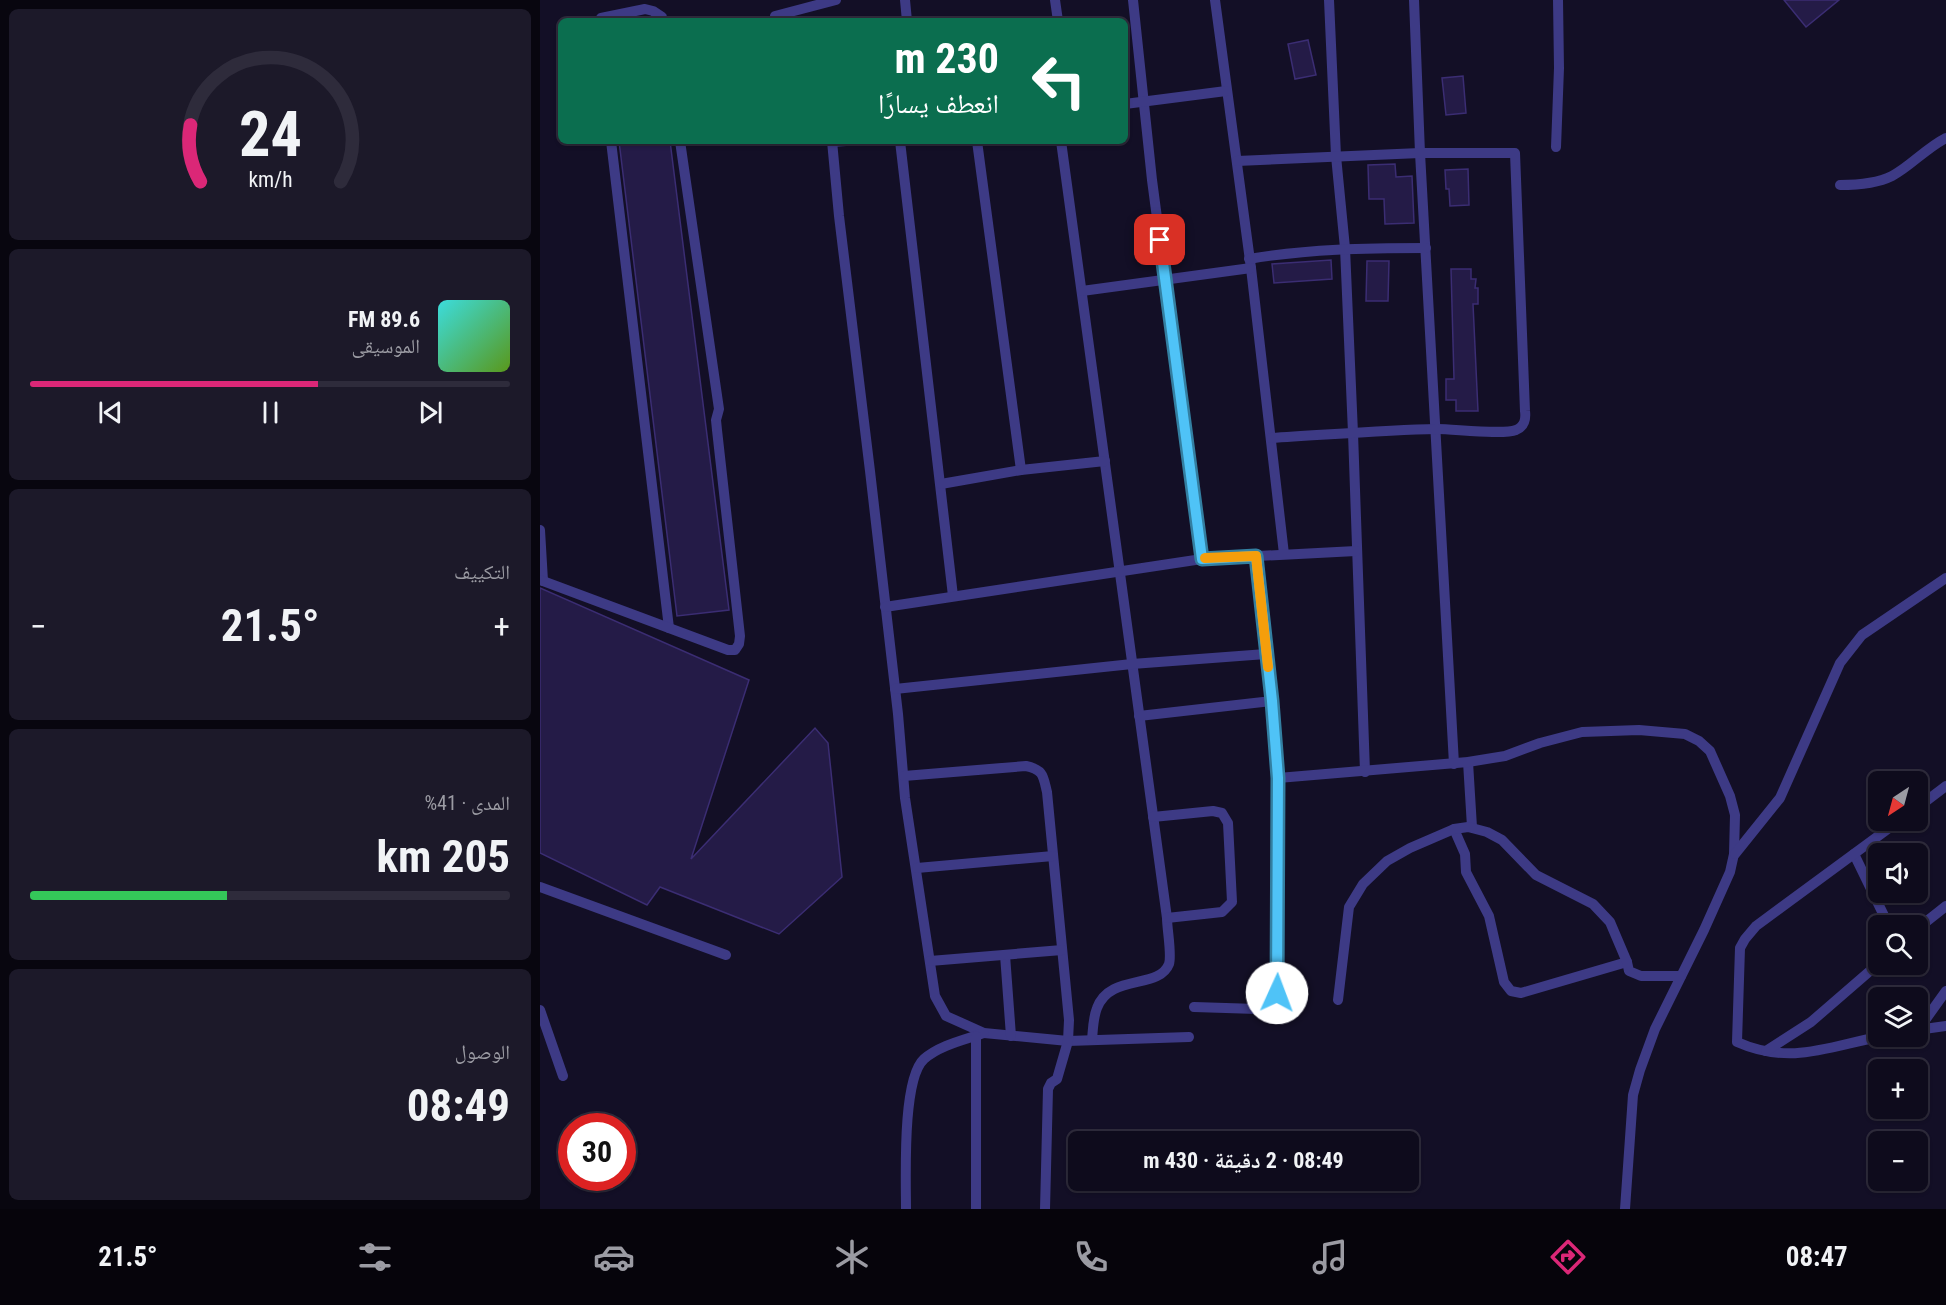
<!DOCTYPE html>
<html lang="ar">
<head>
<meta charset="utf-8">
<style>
	body { margin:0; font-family:"Roboto Condensed","Noto Naskh Arabic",sans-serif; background:#1c1929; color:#f1f3f6; direction:rtl; height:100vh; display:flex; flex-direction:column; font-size:22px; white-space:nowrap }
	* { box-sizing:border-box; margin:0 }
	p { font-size:20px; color:#9b9ba3 }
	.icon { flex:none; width:33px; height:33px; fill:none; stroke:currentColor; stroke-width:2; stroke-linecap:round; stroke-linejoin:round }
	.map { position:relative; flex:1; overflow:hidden; direction:ltr }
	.details { display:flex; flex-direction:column; gap:9px; padding:9px; background:#08060f; width:540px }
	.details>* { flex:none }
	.top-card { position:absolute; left:18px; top:18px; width:570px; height:126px; border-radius:9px; box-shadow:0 2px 4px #0004,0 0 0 2px #2e2b3b; direction:rtl; background:#0b6e4f; color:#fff; overflow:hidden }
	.needle { width:39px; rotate:216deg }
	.controls { position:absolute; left:1328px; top:771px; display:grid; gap:12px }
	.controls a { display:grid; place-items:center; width:60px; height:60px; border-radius:9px; background:#0e0b1c; box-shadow:0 2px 4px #0004,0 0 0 2px #2e2b3b; font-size:30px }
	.speed { position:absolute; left:18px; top:1113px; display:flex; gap:12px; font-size:30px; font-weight:700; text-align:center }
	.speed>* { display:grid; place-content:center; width:78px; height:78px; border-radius:50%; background:#0e0b1c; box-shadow:0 2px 4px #0004,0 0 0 2px #2e2b3b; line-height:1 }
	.speed .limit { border:9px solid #d22; background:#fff; color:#111 }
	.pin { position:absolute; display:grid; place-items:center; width:51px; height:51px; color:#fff; margin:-26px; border-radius:12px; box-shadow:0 3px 9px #0006 }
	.me { position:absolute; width:66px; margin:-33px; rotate:2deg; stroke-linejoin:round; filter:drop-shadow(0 0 4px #0008) }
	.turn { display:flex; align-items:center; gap:21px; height:126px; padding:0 30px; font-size:27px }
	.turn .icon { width:78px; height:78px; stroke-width:2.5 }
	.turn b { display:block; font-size:42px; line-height:51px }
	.big { font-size:45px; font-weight:700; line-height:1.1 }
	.details .tile { flex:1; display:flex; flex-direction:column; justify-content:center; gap:9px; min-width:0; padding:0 21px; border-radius:9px; background:#1c1929 }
	.details .dial { align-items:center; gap:0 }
	.dial svg { height:156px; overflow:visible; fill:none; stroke:#2e2b3b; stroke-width:7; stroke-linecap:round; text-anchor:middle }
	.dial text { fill:#f1f3f6; stroke:none }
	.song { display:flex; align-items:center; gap:18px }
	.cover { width:72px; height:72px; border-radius:9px; background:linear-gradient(135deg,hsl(180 70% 55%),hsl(90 70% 35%)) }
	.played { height:6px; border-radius:3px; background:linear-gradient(90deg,#db2777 60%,#2e2b3b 60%) }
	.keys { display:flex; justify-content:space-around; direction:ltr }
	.heat { display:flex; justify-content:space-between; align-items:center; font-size:33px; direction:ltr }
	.charge { height:9px; border-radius:4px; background:linear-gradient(90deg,#34c759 41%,#2e2b3b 0) }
	.trip { position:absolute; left:528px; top:1131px; width:351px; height:60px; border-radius:9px; background:#0e0b1c; box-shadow:0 2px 4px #0004,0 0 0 2px #2e2b3b; font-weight:700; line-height:60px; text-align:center; direction:rtl }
	.tab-bar { display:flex; height:96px; justify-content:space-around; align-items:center; background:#06040b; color:#9b9ba3 }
	.tab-bar .icon { width:42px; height:42px }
	.tab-bar .current { color:#db2777 }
	.tab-bar b { font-size:27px; color:#f1f3f6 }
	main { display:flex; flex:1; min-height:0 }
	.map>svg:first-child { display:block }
</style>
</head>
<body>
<main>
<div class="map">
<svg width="1406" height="1209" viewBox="0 0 1406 1209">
	<rect width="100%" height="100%" fill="#130f26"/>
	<g fill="#241b47" stroke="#3b2d73" stroke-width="1.5">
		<path d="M 1244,0 L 1299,0 L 1266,27 Z"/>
		<path d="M 768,40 L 776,75 L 755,79 L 748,44 Z"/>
		<path d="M 923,76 L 926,113 L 906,115 L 902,78 Z"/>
		<path d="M 79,141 L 130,141 L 189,610 L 137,616 Z"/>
		<path d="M 855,164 L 856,177 L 872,176 L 874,223 L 845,224 L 844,199 L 829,199 L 828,165 Z"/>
		<path d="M 928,169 L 929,205 L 910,206 L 909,189 L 906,189 L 905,170 Z"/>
		<path d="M 791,260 L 792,279 L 734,283 L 732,264 Z"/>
		<path d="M 827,261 L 849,261 L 848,301 L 826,301 Z"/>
		<path d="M 911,269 L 931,269 L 931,279 L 936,279 L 935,288 L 938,288 L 938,304 L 933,304 L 938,411 L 916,411 L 916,400 L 906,400 L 906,379 L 914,379 Z"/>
		<path d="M 0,588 L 209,680 L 151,859 L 275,728 L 288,743 L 302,877 L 239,934 L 120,887 L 107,905 L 0,853 Z"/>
	</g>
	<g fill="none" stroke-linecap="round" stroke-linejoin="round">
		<g stroke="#3d3a85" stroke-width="10">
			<path d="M 365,0 L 367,21"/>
			<path d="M 515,0 L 518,21"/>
			<path d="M 593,0 L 612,180 L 662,559"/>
			<path d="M 675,0 L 711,268 L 744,554"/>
			<path d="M 789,0 L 796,156 L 805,248 L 813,433 L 825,772"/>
			<path d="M 874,0 L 880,153 L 914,764"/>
			<path d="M 235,16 L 296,0"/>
			<path d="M 59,21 L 61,18 L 105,9 L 113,11 L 122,17 L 122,21"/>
			<path d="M 585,104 L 686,91"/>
			<path d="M 71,141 L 129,628"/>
			<path d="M 292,141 L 299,216 L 330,471 L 358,714 L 365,798 L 395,996 L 406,1016 L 444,1033 L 528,1041 L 649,1037"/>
			<path d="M 360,141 L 413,596"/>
			<path d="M 437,141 L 481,470"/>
			<path d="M 521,141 L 627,918 C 627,929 632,955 629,964 C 619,990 570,973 557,1008 C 553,1018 553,1029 552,1040"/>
			<path d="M 292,142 L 306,141"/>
			<path d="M 1016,147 L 1019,68 L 1018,0"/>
			<path d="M 697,161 L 880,153 L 975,153 L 985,411 C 986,419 985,426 976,430 C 963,435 914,429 897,429 C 842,430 786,435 731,438"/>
			<path d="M 1300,185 C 1317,185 1336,184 1352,176 C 1371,166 1386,148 1406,138"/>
			<path d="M 709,259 C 768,249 826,248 886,248"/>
			<path d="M 542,291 L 711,268"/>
			<path d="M 401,484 L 481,470 L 565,461"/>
			<path d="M 0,530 L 3,581"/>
			<path d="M 0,580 L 188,650 L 195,650 L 199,644 L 200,636 L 177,430 L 176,420 L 179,409 L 140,141"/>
			<path d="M 345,607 L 662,559 L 816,551"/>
			<path d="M 355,689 L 592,664 L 726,654"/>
			<path d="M 599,716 L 732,701"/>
			<path d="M 928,762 L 932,827"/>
			<path d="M 364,776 L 486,766 C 504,770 503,776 507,792 L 529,1020 L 528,1041 L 517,1079 L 511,1083 L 508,1089 L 505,1209"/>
			<path d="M 738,778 L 928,762 L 965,756 L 1000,743 L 1042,732 L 1099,730 L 1145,734 L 1159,741 L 1170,751 L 1190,796 L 1195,815 L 1194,854 L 1190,872 L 1164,930 L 1115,1029 L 1100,1070 L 1093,1095 L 1085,1209"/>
			<path d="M 1377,808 L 1406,786"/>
			<path d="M 613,817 L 673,811 L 682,813 L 688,823 L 692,902 L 682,912 L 627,918"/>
			<path d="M 914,829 L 925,854 L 926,872 L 949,916 L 964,982 L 971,991 L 981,993 L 1087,962"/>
			<path d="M 1195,854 L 1240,798 L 1300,663 L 1322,635 L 1406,578"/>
			<path d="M 1314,854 L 1349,926"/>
			<path d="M 377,868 L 513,856"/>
			<path d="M 0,887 L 186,955"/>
			<path d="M 1377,929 L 1406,906"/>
			<path d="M 465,955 L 471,1036"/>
			<path d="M 390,961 L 522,950"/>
			<path d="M 798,1000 L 809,907 L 823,884 L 847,861 L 870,848 L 914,829 L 928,827 L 947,832 L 962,840 L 996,875 L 1053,904 L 1070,922 L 1087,962 L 1089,971 L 1101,976 L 1141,976"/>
			<path d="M 654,1007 L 717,1009 L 732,1003 L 738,987 L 738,778 L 732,701 L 716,556"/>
			<path d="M 0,1010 L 23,1076"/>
			<path d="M 1377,1030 L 1406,1026"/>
			<path d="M 1378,1030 L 1406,991"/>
			<path d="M 1343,1036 C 1290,1046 1251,1066 1197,1042 L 1200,948 L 1205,939 L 1216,926 L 1360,820"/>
			<path d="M 1226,1051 L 1271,1022 L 1338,964"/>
			<path d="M 366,1209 C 366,1178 362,1079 384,1059 C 400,1045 424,1040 444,1033"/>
			<path d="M 436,1209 L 436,1036"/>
		</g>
	</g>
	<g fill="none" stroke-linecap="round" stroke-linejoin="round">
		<defs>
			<path id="route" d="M 620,240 L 662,559 L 716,556 L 732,701 L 738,778 L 737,993"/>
		</defs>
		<use href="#route" stroke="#337fa1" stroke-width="15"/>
		<use href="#route" stroke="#4fc3f7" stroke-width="10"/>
		<path stroke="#f59e0b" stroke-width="10" d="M 665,558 L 716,556 L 728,667"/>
	</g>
</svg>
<div class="controls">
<a><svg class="needle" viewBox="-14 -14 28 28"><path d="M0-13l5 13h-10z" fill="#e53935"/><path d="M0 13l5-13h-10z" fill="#9b9ba3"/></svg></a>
<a><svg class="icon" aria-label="sound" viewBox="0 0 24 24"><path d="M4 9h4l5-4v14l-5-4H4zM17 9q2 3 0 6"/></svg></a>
<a><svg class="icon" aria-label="search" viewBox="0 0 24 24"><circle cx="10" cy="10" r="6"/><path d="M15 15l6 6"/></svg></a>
<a><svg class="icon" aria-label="layers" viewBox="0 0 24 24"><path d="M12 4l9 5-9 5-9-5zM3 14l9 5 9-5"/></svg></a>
<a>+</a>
<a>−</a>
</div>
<div class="speed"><div class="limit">30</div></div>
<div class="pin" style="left:620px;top:240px;background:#d93025"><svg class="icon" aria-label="arrive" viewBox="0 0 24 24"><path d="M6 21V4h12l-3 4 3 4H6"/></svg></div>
<svg class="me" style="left:737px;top:993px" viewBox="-20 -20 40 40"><circle r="19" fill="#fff"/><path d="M0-13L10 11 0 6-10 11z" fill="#4fc3f7"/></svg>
<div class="trip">08:49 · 2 دقيقة · 430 m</div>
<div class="top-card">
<div class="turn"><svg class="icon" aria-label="left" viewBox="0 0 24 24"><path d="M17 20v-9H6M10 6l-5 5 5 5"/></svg><div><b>230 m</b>انعطف يسارًا</div></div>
</div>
</div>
<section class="details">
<div class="tile dial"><svg viewBox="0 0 100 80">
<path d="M14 69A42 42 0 1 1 86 69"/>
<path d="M14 69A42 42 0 0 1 9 40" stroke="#db2777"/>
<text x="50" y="56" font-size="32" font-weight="700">24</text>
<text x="50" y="72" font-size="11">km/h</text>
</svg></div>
<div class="tile">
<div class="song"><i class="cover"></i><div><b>89.6 FM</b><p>الموسيقى</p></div></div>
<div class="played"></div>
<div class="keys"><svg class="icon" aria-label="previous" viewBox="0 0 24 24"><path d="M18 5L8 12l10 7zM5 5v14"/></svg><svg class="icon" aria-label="pause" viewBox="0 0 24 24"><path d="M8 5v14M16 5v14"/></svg><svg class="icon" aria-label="next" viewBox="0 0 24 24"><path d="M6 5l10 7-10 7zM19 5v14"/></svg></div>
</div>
<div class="tile"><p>التكييف</p>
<div class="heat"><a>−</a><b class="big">21.5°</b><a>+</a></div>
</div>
<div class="tile"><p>المدى · 41%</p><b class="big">205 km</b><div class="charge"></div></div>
<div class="tile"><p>الوصول</p><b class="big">08:49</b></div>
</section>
</main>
<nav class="tab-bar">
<b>08:47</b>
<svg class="icon current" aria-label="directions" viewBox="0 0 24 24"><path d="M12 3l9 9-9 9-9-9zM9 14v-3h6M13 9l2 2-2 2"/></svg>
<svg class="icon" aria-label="music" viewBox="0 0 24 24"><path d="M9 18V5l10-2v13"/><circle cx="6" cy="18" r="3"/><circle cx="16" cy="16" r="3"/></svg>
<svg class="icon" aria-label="phone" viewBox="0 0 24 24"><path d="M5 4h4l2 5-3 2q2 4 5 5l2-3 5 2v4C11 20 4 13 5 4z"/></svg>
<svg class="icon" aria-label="climate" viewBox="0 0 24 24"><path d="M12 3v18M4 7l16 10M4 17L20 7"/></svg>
<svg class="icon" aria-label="car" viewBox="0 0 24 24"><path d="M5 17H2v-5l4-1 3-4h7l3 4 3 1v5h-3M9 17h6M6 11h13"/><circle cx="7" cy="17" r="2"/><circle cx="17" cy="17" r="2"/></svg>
<svg class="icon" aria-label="filters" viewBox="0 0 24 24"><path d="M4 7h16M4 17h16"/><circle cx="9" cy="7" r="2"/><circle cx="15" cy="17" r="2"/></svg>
<b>21.5°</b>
</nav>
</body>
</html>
